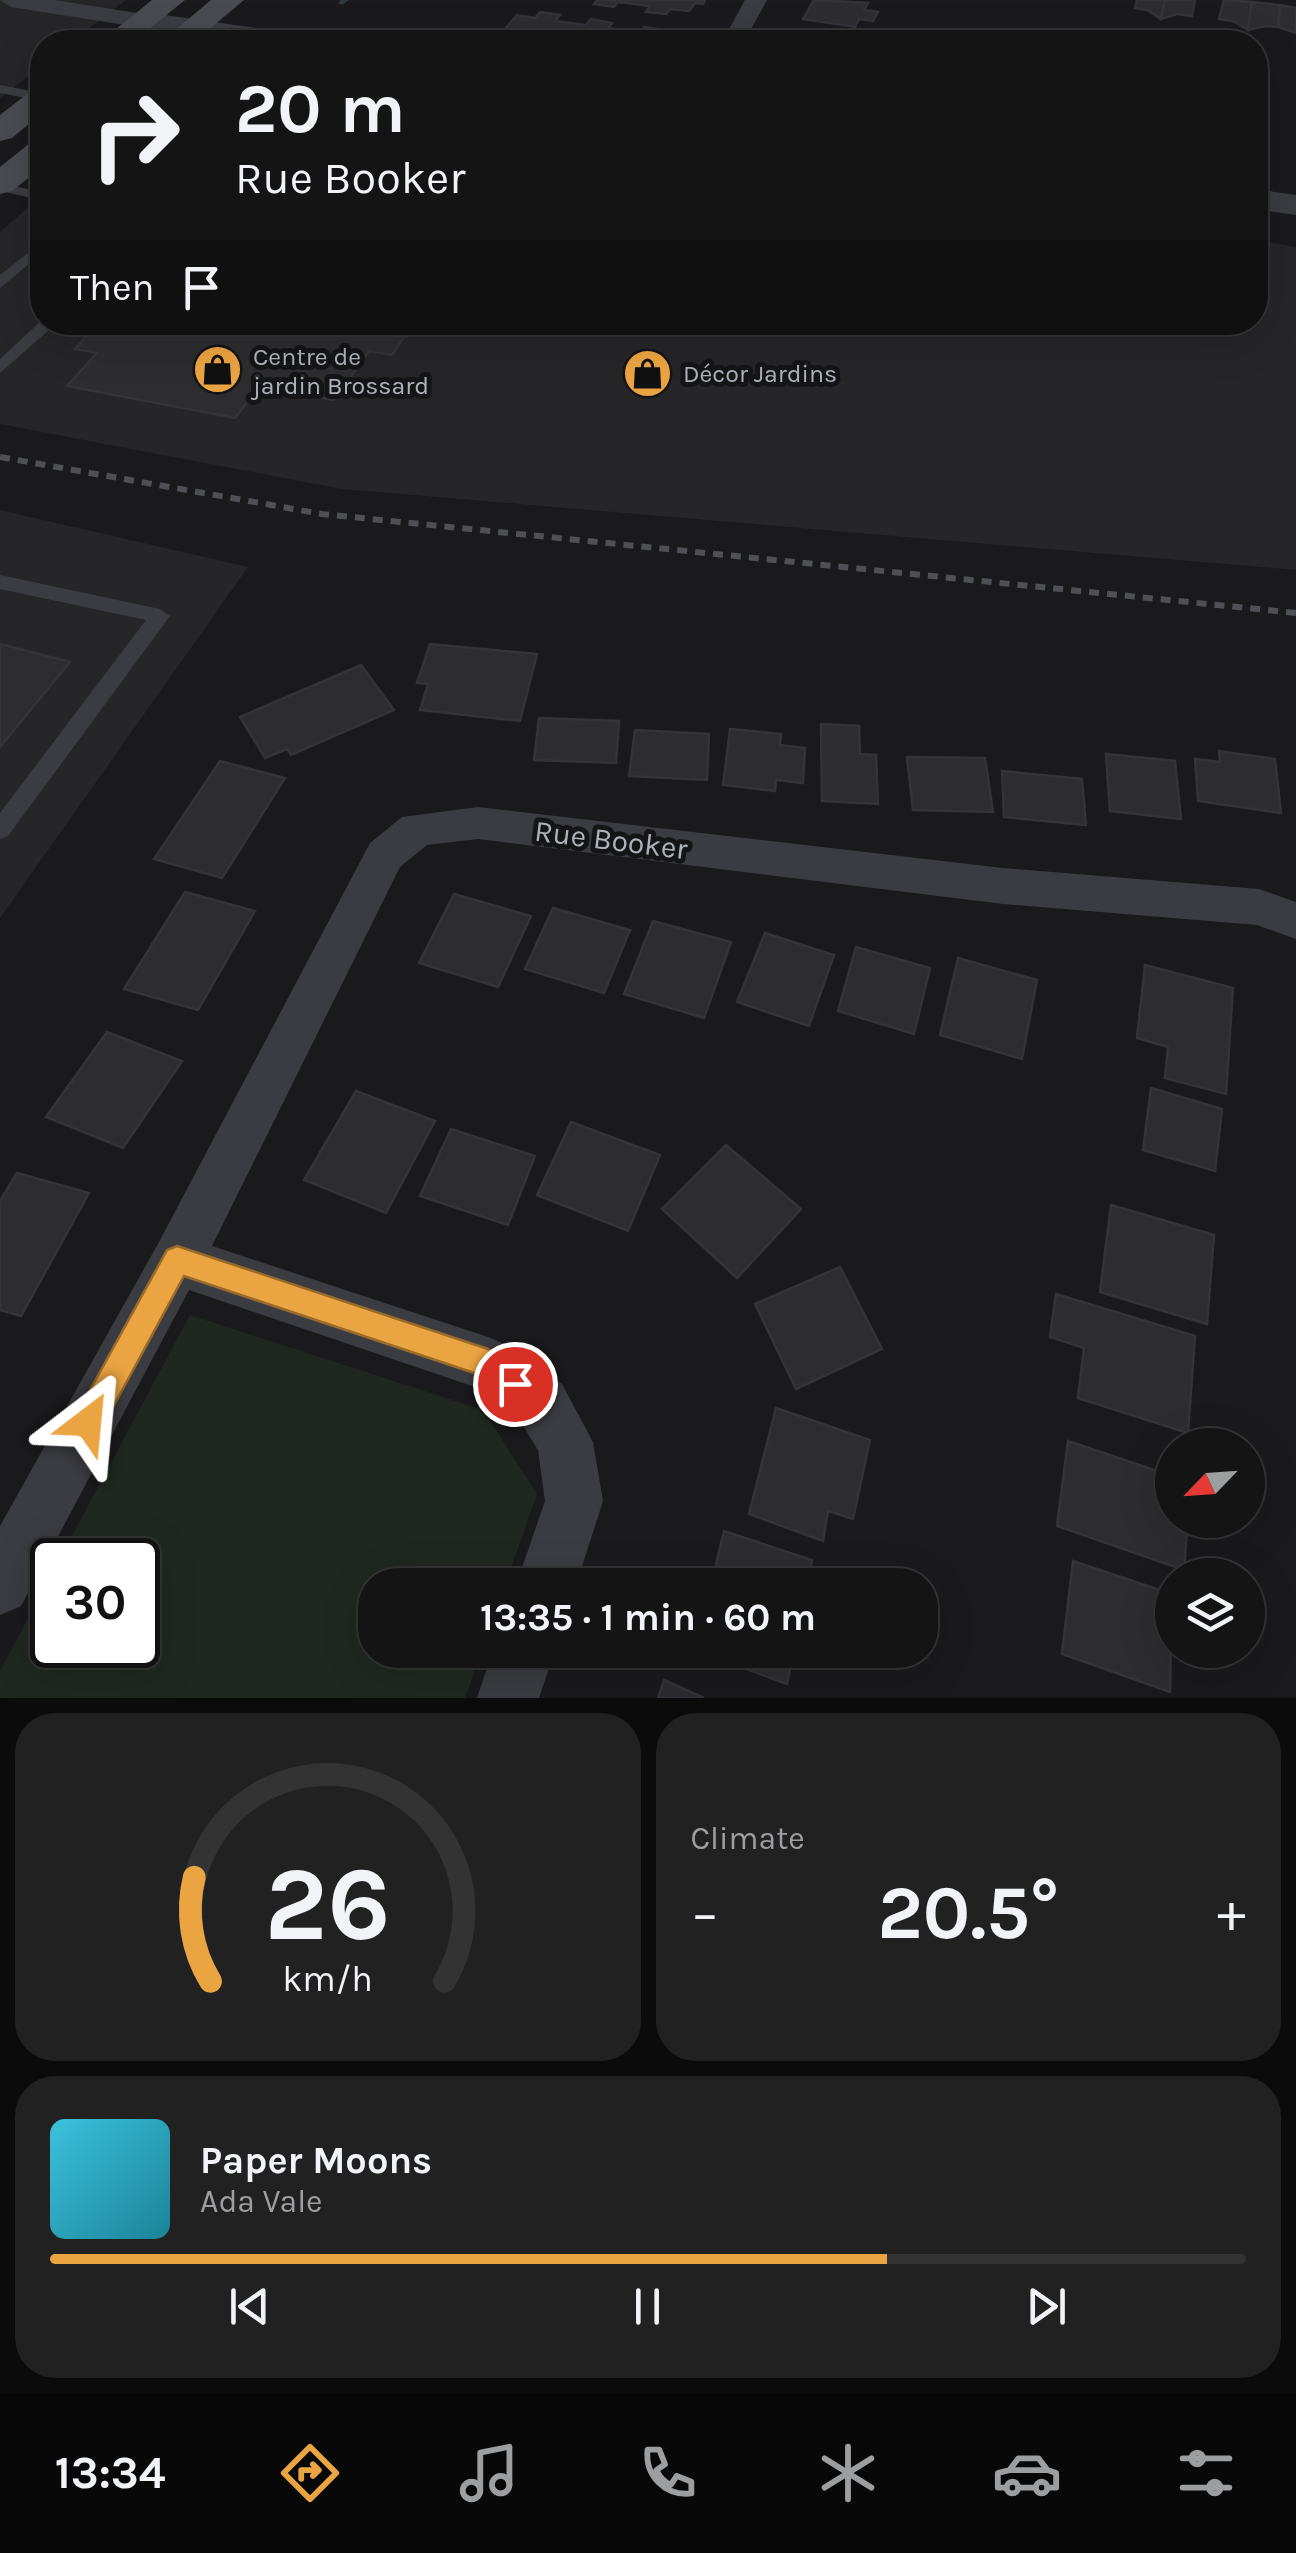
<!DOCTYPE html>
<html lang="en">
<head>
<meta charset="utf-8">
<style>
	body { margin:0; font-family:Karla,sans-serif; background:#212122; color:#f1f3f6; height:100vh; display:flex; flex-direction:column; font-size:38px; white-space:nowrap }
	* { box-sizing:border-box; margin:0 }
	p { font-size:32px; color:#9d9ea0 }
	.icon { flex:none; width:55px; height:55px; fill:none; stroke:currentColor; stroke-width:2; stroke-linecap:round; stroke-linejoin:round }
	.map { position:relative; height:1698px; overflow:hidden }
	.sheet { display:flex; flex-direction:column; gap:15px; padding:15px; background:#0b0b0c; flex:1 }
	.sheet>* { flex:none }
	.hud { position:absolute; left:30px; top:30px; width:1238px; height:305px; border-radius:40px; box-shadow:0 10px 40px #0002,0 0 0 2px #333334; background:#141415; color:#f1f3f6; overflow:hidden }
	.needle { width:65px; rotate:245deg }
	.buttons { position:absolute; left:1155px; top:1428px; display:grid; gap:20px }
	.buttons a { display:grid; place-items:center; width:110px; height:110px; border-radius:50%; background:#141415; box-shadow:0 10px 40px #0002,0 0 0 2px #333334; font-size:50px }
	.speed { position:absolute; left:30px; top:1538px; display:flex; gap:20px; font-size:50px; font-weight:700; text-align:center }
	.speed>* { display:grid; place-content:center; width:130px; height:130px; border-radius:50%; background:#141415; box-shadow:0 10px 40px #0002,0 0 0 2px #333334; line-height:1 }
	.speed .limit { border:5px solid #111; border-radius:15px; background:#fff; color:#111 }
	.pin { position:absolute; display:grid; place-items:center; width:85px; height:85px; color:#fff; margin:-42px; border:5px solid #fff; border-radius:50%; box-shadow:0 2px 10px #0007 }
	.me { position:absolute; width:110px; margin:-55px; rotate:29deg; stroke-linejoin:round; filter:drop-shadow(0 0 8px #0008) }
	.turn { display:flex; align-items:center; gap:35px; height:210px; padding:0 40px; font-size:45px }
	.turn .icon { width:130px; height:130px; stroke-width:2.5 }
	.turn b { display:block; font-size:70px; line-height:85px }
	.then { display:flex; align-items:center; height:95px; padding:0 40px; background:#0003; gap:20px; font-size:38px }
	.big { font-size:75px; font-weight:700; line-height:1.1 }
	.sheet .widget { flex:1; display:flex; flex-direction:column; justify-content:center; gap:15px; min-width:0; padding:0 35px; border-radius:40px; background:#212122 }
	.sheet .dial { align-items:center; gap:0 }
	.dial svg { height:260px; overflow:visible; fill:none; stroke:#333334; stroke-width:7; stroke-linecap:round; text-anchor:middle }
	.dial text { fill:#f1f3f6; stroke:none }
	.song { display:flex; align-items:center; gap:30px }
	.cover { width:120px; height:120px; border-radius:15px; background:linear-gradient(135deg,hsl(190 70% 55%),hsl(190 70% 35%)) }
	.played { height:10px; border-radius:5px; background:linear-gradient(90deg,#eba442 70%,#333334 70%) }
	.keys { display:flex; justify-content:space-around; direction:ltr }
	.heat { display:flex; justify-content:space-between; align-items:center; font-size:55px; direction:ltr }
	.sheet .tiles { flex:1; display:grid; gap:15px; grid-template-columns:1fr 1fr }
	.widget:last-child { grid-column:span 2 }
	.trip { position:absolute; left:358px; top:1568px; width:580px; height:100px; border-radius:40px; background:#141415; box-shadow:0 10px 40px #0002,0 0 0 2px #333334; font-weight:700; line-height:100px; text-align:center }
	.tabs { display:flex; height:160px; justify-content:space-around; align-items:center; background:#080808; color:#9d9ea0 }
	.tabs .icon { width:70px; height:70px }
	.tabs .on { color:#eba442 }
	.tabs b { font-size:45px; color:#f1f3f6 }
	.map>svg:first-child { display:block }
</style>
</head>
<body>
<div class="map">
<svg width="1296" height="1698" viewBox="0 0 1296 1698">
	<rect width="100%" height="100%" fill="#1a1a1c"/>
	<g fill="#262629">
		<path d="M 0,0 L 126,0 L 71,42 L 42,42 L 42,65 L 0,98 Z"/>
		<path d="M 42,196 L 42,322 L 1255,322 L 1255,240 L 1296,247 L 1296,570 L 342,489 L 0,424 L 0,232 Z"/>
		<path d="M 0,510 L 248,567 L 0,918 Z"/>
	</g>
	<path fill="#202720" d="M 190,1315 L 483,1410 L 537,1494 L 505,1585 L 375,1585 L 375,1650 L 482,1650 L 465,1698 L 0,1698 L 0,1671 L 52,1573 L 52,1645 L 138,1645 L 138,1560 L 59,1560 Z"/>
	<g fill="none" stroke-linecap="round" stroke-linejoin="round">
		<path fill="#303a40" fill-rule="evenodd" d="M 341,0 L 349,0 L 342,5 L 338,3 Z"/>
	</g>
	<g fill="#2d2d30" stroke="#343438" stroke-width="2.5">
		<path d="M 597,0 L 705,0 L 703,4 L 695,3 L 689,11 L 670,9 L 666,14 L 646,12 L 650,6 L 618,2 L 614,7 L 594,4 Z"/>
		<path d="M 814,0 L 868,3 L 864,10 L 878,12 L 873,21 L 859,19 L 855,27 L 803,19 Z"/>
		<path d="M 1137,0 L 1165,0 L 1161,19 L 1147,10 L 1135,8 Z"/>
		<path d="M 1165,0 L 1195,0 L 1192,16 L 1177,14 L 1161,19 Z"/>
		<path d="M 1224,0 L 1252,2 L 1248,30 L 1233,21 L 1219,19 Z"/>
		<path d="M 1252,2 L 1280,5 L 1278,27 L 1266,26 L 1248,30 Z"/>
		<path d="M 1280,5 L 1296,8 L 1296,33 L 1278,27 Z"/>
		<path d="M 540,12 L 560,15 L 555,21 L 586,25 L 591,19 L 612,23 L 608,28 L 640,33 L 644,27 L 665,30 L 660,37 L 679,39 L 677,42 L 525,42 L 497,38 L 517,15 L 535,18 Z"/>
		<path d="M 100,322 L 414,322 L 392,355 L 369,351 L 334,400 L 260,386 L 235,418 L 67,386 L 97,353 L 75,349 Z"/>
		<path d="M 0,644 L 70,662 L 0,747 Z"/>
		<path d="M 430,644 L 537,654 L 520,721 L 420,710 L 428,684 L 417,683 Z"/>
		<path d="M 361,665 L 394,710 L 291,755 L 287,749 L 265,758 L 240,717 Z"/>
		<path d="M 539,718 L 619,721 L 616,763 L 534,760 Z"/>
		<path d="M 821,724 L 859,726 L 860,754 L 876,755 L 878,804 L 822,801 Z"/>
		<path d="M 730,729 L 781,734 L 780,745 L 805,748 L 803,783 L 776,780 L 775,791 L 723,785 Z"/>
		<path d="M 635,730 L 709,734 L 707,780 L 629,776 Z"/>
		<path d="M 1219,751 L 1275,759 L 1281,813 L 1198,801 L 1195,759 L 1220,762 Z"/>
		<path d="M 1106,754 L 1175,761 L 1181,819 L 1110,811 Z"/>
		<path d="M 907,757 L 985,758 L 993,812 L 913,810 Z"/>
		<path d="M 220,761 L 285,778 L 222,878 L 154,859 Z"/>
		<path d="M 1002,771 L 1082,779 L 1086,825 L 1004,817 Z"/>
		<path d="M 185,892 L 255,911 L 198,1010 L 124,989 Z"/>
		<path d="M 454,894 L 531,916 L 498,987 L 419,963 Z"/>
		<path d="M 553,908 L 630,930 L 604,993 L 525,969 Z"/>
		<path d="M 653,921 L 731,942 L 704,1018 L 624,994 Z"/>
		<path d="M 765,933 L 834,955 L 809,1026 L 737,1002 Z"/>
		<path d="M 856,947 L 930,968 L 914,1034 L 838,1011 Z"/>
		<path d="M 958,958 L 1037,980 L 1022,1059 L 940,1035 Z"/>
		<path d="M 1145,965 L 1233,988 L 1226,1094 L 1165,1078 L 1168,1047 L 1137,1038 Z"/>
		<path d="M 107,1032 L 182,1061 L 123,1148 L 46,1117 Z"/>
		<path d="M 1151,1088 L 1222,1109 L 1215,1171 L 1143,1150 Z"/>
		<path d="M 356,1091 L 435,1121 L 386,1213 L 304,1180 Z"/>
		<path d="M 571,1122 L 660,1155 L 628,1231 L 537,1195 Z"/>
		<path d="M 451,1129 L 535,1156 L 508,1225 L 420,1196 Z"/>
		<path d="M 726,1145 L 801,1209 L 737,1278 L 662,1209 Z"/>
		<path d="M 17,1173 L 89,1193 L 21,1316 L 0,1310 L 0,1201 Z"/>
		<path d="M 1111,1205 L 1214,1235 L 1207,1324 L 1100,1292 Z"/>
		<path d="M 840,1267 L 882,1349 L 796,1389 L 755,1304 Z"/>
		<path d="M 1056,1294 L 1195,1336 L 1188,1433 L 1078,1398 L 1084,1348 L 1050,1337 Z"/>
		<path d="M 776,1408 L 870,1440 L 853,1519 L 828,1511 L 823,1541 L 749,1514 Z"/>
		<path d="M 1068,1441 L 1172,1476 L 1172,1520 L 1188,1520 L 1184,1570 L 1057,1526 Z"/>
		<path d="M 724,1531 L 812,1560 L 807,1585 L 711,1585 Z"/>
		<path d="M 1073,1561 L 1172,1594 L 1170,1692 L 1062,1654 Z"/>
		<path d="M 695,1650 L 794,1650 L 787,1684 Z"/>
		<path d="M 664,1680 L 704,1698 L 658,1698 Z"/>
	</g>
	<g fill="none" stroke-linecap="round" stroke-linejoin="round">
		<g fill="#3b3c41" fill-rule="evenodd">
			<path d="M 0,85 L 42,93 L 42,101 L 0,93 Z"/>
			<path d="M 0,183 L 42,192 L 42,200 L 0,191 Z"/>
			<path d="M 42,242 L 42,253 L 0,288 L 0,275 Z"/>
			<path d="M 42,320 L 58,322 L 0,373 L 0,359 Z"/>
			<path d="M 0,575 L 160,609 L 170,616 L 8,836 L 0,839 L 0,813 L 146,620 L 0,589 Z"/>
		</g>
		<g fill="#3b3c41" fill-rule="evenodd">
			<path d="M 0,0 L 54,0 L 144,14 L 155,21 L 144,28 L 11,7 Z"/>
			<path d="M 745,0 L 767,0 L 744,42 L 722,42 Z"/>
			<path d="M 478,807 L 1003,868 L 1259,889 L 1296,902 L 1296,939 L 1257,925 L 1003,904 L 478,839 L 427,845 L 400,867 L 212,1246 L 488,1337 L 507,1345 L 562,1384 L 593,1442 L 603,1501 L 576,1585 L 516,1585 L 545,1501 L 538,1450 L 522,1424 L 472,1386 L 189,1290 L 21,1606 L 0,1615 L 0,1526 L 159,1242 L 370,843 L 402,817 Z"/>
			<path d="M 493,1650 L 555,1650 L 539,1698 L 477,1698 Z"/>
		</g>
		<g fill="#3b3c41" fill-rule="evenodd">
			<path d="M 144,12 L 291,33 L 301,36 L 305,42 L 234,42 L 134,27 L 130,21 L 134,15 Z"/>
			<path d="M 1255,189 L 1296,195 L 1296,215 L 1255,209 Z"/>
		</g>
		<g fill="#494b51" fill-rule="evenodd">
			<path d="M 152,0 L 185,0 L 133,42 L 100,42 Z"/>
			<path d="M 211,0 L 244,0 L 194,42 L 161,42 Z"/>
			<path d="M 42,88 L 42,113 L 12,138 L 0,141 L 0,115 L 31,91 Z"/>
			<path d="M 42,140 L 42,167 L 12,191 L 0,194 L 0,167 L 30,143 Z"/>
		</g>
		<path stroke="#4e5056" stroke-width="6" stroke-dasharray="10 8" stroke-linecap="butt" d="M 0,457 L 322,514 L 1296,613"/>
	</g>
	<path fill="#eba442" stroke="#996b2b" stroke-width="2.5" d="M 177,1246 L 488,1349 L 526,1374 L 530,1384 L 526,1394 L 515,1399 L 480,1375 L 184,1276 L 99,1433 L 88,1437 L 78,1433 L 74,1422 L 78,1412 L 167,1250 Z"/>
	<defs>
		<symbol id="shop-disc" viewBox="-11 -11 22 22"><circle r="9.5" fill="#eba442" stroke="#151517"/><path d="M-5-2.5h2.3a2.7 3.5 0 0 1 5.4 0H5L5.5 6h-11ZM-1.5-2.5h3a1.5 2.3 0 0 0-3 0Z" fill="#111"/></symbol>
	</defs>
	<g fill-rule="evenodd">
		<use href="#shop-disc" x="190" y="342" width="55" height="55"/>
		<use href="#shop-disc" x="620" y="346" width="55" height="55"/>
	</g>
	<g text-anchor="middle" stroke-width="10" stroke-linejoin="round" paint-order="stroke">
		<g font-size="25" fill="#adb2bb" stroke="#151517" text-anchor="start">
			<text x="253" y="365">Centre de<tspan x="253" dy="29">jardin Brossard</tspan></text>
			<text x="683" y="382">Décor Jardins</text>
		</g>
		<g font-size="30" fill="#adb2bb" stroke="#151517">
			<text transform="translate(611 840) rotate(7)" y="10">Rue Booker</text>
		</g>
	</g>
</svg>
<div class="buttons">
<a><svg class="needle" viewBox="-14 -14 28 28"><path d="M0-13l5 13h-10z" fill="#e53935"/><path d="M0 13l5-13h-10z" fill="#9d9ea0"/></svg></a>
<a><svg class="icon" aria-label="layers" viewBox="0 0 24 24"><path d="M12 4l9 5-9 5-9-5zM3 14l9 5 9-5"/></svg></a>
</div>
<div class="speed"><div class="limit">30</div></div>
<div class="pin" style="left:515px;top:1384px;background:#d93025"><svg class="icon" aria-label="arrive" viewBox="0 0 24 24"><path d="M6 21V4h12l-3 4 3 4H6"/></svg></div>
<svg class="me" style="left:88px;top:1422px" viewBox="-20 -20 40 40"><path d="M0-17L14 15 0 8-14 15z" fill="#eba442" stroke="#fff" stroke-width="4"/></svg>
<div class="trip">13:35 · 1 min · 60 m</div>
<div class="hud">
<div class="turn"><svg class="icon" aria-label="right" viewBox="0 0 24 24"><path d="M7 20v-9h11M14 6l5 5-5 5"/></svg><div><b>20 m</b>Rue Booker</div></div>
<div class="then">Then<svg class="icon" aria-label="arrive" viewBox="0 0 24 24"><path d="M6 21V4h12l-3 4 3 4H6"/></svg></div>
</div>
</div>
<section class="sheet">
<div class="tiles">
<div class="widget dial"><svg viewBox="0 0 100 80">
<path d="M14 69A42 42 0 1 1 86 69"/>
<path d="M14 69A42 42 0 0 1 9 37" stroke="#eba442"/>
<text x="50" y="56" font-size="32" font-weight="700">26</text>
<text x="50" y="72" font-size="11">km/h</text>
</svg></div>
<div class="widget"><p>Climate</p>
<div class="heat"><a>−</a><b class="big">20.5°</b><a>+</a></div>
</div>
<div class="widget">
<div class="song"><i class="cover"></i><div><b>Paper Moons</b><p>Ada Vale</p></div></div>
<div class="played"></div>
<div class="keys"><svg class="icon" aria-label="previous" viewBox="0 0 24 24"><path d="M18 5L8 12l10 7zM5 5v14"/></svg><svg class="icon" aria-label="pause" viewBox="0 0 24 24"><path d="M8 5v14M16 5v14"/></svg><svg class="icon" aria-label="next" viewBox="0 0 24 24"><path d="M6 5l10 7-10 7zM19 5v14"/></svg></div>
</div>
</div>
</section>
<nav class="tabs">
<b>13:34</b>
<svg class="icon on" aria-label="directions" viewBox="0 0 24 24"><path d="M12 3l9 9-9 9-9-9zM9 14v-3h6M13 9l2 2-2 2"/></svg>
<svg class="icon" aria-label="music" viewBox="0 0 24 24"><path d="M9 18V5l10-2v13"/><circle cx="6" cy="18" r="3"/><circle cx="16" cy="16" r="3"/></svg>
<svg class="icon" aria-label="phone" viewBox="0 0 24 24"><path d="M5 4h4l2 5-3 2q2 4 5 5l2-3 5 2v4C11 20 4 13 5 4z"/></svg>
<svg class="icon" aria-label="climate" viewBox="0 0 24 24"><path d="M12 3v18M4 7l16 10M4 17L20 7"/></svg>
<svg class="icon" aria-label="car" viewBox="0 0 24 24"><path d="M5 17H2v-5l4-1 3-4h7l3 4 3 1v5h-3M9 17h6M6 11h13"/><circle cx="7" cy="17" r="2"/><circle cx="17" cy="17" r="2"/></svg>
<svg class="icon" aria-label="filters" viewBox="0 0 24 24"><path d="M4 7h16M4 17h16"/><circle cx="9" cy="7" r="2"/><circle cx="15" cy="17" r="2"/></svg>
</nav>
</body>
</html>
